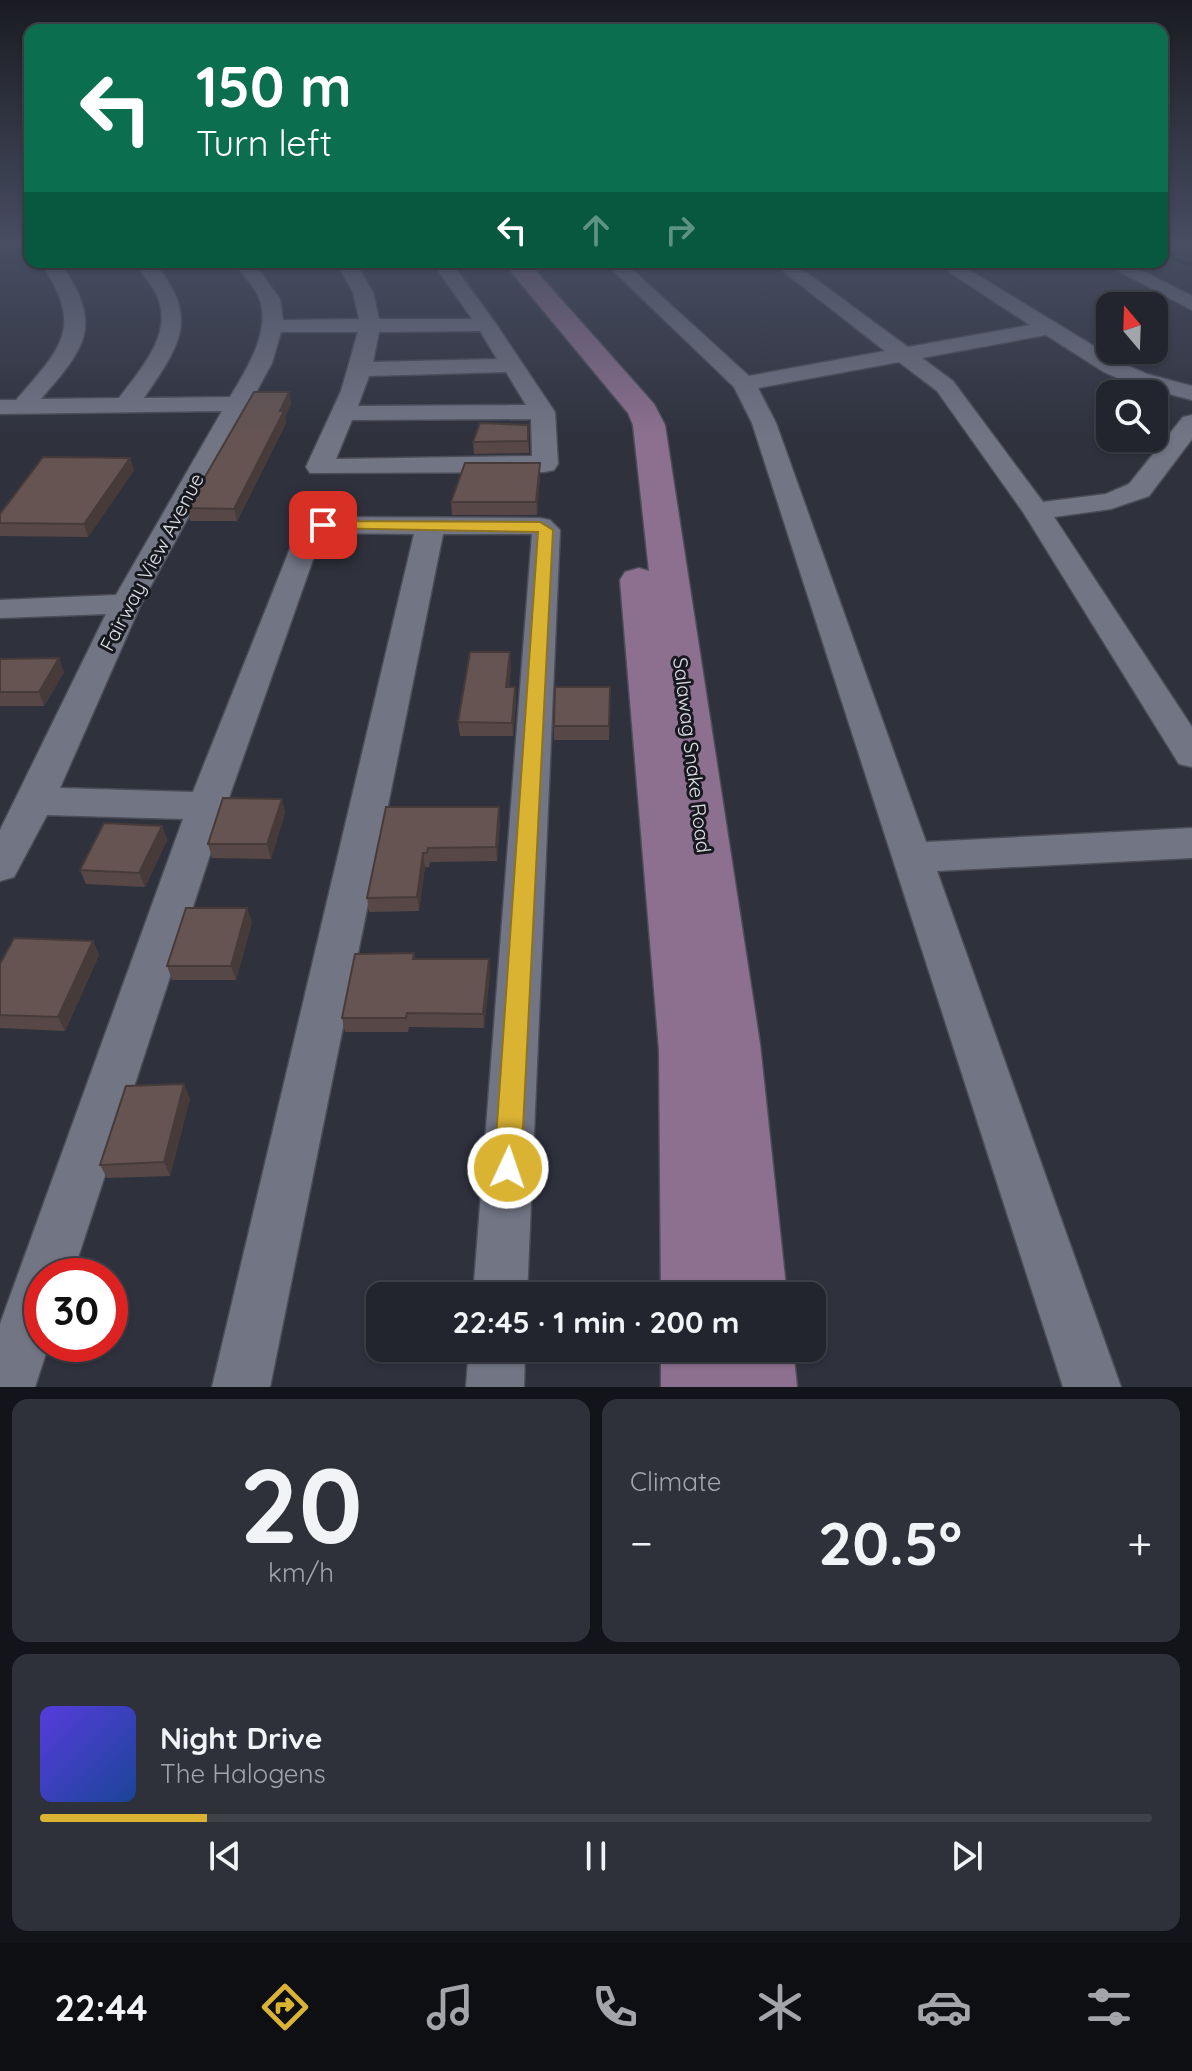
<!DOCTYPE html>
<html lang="en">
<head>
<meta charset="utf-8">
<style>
	body { margin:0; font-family:Quicksand,sans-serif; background:#2f313a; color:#f1f3f6; height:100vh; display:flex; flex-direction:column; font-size:30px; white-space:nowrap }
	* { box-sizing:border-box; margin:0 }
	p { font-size:26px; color:#a3a5aa }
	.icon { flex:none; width:44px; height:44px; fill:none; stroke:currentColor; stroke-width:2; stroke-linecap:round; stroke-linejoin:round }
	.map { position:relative; height:1387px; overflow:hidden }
	.sheet { display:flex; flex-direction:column; gap:12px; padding:12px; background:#131419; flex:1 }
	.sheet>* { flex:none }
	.banner { position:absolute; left:24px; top:24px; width:1144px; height:244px; border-radius:16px; box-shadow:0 2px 6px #0004,0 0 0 2px #40424a; background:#0b6e4f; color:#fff; overflow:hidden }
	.needle { width:52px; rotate:341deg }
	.buttons { position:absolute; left:1096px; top:292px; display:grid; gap:16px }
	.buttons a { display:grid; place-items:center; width:72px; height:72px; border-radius:16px; background:#23252e; box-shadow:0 2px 6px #0004,0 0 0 2px #40424a; font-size:40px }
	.speed { position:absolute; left:24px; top:1258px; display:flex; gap:16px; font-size:40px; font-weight:700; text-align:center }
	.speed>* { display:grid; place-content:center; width:104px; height:104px; border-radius:50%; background:#23252e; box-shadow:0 2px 6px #0004,0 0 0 2px #40424a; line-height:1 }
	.speed .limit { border:12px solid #d22; background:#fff; color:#111 }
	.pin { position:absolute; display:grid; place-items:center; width:68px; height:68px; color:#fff; margin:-34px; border-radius:16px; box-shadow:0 4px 12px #0006 }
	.me { position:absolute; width:88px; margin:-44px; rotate:3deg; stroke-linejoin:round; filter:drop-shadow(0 0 6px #0008) }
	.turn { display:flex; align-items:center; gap:28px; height:168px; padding:0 40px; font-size:36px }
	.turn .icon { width:104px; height:104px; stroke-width:2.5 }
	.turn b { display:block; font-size:56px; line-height:68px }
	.lanes { display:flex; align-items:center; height:76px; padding:0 40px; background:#0003; justify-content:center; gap:40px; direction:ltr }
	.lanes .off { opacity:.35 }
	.big { font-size:60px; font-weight:700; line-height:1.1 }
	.sheet .card { flex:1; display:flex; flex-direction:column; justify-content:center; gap:12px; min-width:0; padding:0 28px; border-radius:16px; background:#2f313a }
	.sheet .dial { align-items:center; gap:0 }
	.dial b { font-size:104px; line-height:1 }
	.song { display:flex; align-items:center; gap:24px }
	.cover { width:96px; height:96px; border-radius:12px; background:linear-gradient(135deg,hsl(250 70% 55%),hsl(220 70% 35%)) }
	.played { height:8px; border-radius:4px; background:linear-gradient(90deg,#dab333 15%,#40424a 15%) }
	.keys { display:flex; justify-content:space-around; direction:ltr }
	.heat { display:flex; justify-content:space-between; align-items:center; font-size:44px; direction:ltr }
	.sheet .tiles { flex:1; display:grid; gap:12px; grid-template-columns:1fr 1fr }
	.card:last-child { grid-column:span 2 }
	.trip { position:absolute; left:366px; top:1282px; width:460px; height:80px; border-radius:16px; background:#23252e; box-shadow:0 2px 6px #0004,0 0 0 2px #40424a; font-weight:700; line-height:80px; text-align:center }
	.dock { display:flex; height:128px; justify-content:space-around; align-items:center; background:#0e0f12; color:#a3a5aa }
	.dock .icon { width:56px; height:56px }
	.dock .current { color:#dab333 }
	.dock b { font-size:36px; color:#f1f3f6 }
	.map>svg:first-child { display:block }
</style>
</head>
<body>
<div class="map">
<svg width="1192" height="1387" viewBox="0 0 1192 1387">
	<rect width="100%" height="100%" fill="#2f313d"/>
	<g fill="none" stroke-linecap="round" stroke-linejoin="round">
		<path fill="#001531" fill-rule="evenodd" d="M 1162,244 L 1180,260 L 1192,262 L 1192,266 L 1176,262 L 1162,249 Z"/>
		<defs>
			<g id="minor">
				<path d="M 13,243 L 30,243 L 30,255 Z"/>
				<path d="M 40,262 L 59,262 C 104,324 87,346 41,399 L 119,398 C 139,371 173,335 158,298 C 152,284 142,274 134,262 L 153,262 C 201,317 180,345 144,398 L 230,397 C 246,370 272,330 259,298 C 253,284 242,274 234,262 L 253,262 L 280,299 L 283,320 L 359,319 L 353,292 L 336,262 L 355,262 L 373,292 L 379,319 L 472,319 L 432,262 L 451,262 L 494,321 L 555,412 L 558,464 L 554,470 L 545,472 L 310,473 L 306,467 L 341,391 L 358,332 L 281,332 L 272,363 L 141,604 L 60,788 L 193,792 L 299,526 L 323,517 L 540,518 L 550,520 L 560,530 L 527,1296 L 473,1296 L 532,534 L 443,534 L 270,1387 L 212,1387 L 414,534 L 328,533 L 321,537 L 226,806 L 72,1276 L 42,1276 L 42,1344 L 49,1344 L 35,1387 L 0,1387 L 0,1324 L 183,819 L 47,815 L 14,877 L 0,881 L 0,830 L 106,614 L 0,618 L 0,600 L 116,595 L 222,411 L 0,414 L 0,400 L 16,400 C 62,347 85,327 40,262 ZM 480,331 L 497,359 L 373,362 L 379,332 ZM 506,372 L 526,405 L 358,406 L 369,376 ZM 531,419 L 532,456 L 336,459 L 352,420 Z"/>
				<path d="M 604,262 L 624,262 L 749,376 L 885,351 L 771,262 L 792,262 L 908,347 L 1030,325 L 934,262 L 956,262 L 1120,362 L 1147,374 L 1192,386 L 1192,400 L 1131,384 L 1104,372 L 1046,335 L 922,358 L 953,381 L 1043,502 L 1106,494 L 1129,484 L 1183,417 L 1192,415 L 1192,439 L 1149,496 L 1111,509 L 1054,517 L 1192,727 L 1192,767 L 1179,764 L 1023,512 L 937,391 L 899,362 L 758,388 L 776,423 L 926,842 L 1192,828 L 1192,858 L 937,871 L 1121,1387 L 1063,1387 L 752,423 L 734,387 Z"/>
				<path d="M 1101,262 L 1125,262 L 1192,296 L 1192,310 Z"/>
				<path d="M 469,1348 L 525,1348 L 524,1387 L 466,1387 Z"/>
			</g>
			<g id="secondary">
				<path d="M 503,262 L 528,262 L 654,404 L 665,425 L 760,1044 L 787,1296 L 661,1296 L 659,1050 L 620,580 L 625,572 L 639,568 L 649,571 L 633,425 L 628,413 Z"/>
				<path d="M 661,1348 L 793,1348 L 797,1387 L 661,1387 Z"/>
			</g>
		</defs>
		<use href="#minor" stroke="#4b4d57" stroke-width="3"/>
		<use href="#secondary" stroke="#4b4d57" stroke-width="3"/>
		<use href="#minor" fill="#727584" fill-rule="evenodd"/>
		<use href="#secondary" fill="#8d708f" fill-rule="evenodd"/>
	</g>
	<g fill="#574847">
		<path d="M 289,392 L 291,404 L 285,416 L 286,423 L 237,521 L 190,521 L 187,508 Z"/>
		<path d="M 528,425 L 529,453 L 474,454 L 473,442 Z"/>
		<path d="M 130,458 L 134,470 L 88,537 L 0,536 L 0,514 Z"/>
		<path d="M 540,463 L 540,475 L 537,515 L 452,515 L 451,502 Z"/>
		<path d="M 0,659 L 64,672 L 44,706 L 0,706 Z"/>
		<path d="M 511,666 L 509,687 L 515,687 L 516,701 L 513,736 L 460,736 L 458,722 Z"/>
		<path d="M 610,687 L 609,740 L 554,740 L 554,726 Z"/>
		<path d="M 282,799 L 285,813 L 271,859 L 212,858 L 208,844 Z"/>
		<path d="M 386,807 L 500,821 L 497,861 L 430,862 L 429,867 L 425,867 L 419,911 L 369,912 L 367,898 Z"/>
		<path d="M 162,826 L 167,840 L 145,887 L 86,884 L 80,870 Z"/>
		<path d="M 252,922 L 236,980 L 172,980 L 167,966 Z"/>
		<path d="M 93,941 L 99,955 L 65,1031 L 0,1028 L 0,964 Z"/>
		<path d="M 414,953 L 415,959 L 490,973 L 484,1028 L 409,1027 L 408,1032 L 345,1032 L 342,1018 Z"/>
		<path d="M 190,1098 L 170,1176 L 107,1178 L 100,1165 Z"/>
	</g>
	<g fill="#473b39">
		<path d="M 289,392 L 291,404 L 285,416 L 286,423 L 237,521 L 234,509 Z"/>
		<path d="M 130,458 L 134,470 L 88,537 L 84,524 Z"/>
		<path d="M 540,463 L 540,475 L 537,515 L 536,502 Z"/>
		<path d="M 510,652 L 511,666 L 507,701 L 506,687 Z"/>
		<path d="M 59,658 L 64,672 L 44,706 L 39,692 Z"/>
		<path d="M 515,687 L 516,701 L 513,736 L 512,723 Z"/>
		<path d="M 282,799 L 285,813 L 271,859 L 267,844 Z"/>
		<path d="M 499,807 L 500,821 L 497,861 L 496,847 Z"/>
		<path d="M 162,826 L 167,840 L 145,887 L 139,873 Z"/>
		<path d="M 423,853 L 425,867 L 419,911 L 417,897 Z"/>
		<path d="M 247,908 L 252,922 L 236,980 L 231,966 Z"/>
		<path d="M 93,941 L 99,955 L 65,1031 L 58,1017 Z"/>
		<path d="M 489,959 L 490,973 L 484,1028 L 483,1014 Z"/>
		<path d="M 184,1084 L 190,1098 L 170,1176 L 164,1162 Z"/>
	</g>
	<g fill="#655452" stroke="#473b39" stroke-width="2">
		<path d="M 254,392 L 289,392 L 280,411 L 284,411 L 234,509 L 187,508 Z"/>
		<path d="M 480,423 L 528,425 L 528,441 L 473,442 Z"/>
		<path d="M 43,457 L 130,458 L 84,524 L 0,523 L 0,514 Z"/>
		<path d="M 465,463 L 540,463 L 536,502 L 451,502 Z"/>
		<path d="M 470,652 L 510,652 L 506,687 L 515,687 L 512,723 L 458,722 Z"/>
		<path d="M 59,658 L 39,692 L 0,692 L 0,659 Z"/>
		<path d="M 555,687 L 610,687 L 609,726 L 554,726 Z"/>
		<path d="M 223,798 L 282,799 L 267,844 L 208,844 Z"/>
		<path d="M 386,807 L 499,807 L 496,847 L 428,848 L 427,853 L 423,853 L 417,897 L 367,898 Z"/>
		<path d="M 104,823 L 162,826 L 139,873 L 80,870 Z"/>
		<path d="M 186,908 L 247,908 L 231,966 L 167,966 Z"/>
		<path d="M 14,938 L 93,941 L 58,1017 L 0,1015 L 0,964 Z"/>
		<path d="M 414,953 L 413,959 L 489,959 L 483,1014 L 407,1013 L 406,1018 L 342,1018 L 355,954 Z"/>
		<path d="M 184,1084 L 164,1162 L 100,1165 L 126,1086 Z"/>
	</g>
	<linearGradient id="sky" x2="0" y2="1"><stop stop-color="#1a1b22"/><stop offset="0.56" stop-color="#474e62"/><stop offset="1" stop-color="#474e62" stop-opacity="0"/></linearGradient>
	<rect width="1192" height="437" fill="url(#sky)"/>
	<path fill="#dab333" stroke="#8e7421" stroke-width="2" d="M 323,521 L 540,522 L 553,530 L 521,1168 L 517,1178 L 508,1181 L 498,1178 L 494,1168 L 538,532 L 318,528 L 318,522 Z"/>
	<g text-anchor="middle" stroke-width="6" stroke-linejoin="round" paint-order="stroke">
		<g font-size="20" fill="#dee0e8" stroke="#18191f">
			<text transform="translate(152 562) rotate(-62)" y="7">Fairway View Avenue</text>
			<text transform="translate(692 755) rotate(83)" y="7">Salawag Snake Road</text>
		</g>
	</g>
</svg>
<div class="buttons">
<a><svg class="needle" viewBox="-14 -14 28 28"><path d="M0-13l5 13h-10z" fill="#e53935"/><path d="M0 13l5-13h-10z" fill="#a3a5aa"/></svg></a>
<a><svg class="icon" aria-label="search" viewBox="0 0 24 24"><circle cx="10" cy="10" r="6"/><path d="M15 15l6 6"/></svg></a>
</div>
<div class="speed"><div class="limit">30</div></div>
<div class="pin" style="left:323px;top:525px;background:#d93025"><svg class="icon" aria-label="arrive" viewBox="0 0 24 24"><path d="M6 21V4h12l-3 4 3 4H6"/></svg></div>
<svg class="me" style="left:508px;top:1168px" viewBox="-20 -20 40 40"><circle r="17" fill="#dab333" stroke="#fff" stroke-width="3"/><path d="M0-11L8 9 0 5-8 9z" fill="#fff"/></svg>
<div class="trip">22:45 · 1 min · 200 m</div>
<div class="banner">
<div class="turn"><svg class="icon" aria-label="left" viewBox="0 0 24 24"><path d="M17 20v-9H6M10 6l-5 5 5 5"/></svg><div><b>150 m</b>Turn left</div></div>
<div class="lanes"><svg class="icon" aria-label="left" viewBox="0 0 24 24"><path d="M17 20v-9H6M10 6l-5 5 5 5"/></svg><svg class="icon off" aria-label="ahead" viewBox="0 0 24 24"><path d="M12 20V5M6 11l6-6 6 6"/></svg><svg class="icon off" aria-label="right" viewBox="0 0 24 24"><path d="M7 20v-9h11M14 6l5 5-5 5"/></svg></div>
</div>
</div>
<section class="sheet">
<div class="tiles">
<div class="card dial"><b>20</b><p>km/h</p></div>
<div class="card"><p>Climate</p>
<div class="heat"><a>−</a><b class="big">20.5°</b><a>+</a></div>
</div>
<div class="card">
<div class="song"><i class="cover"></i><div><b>Night Drive</b><p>The Halogens</p></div></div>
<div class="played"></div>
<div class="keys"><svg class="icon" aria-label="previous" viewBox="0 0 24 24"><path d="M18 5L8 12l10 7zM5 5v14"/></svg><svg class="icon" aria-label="pause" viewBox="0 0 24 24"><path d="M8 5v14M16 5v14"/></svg><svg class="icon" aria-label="next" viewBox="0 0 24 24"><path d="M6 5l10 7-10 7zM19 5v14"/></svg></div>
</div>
</div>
</section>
<nav class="dock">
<b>22:44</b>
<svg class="icon current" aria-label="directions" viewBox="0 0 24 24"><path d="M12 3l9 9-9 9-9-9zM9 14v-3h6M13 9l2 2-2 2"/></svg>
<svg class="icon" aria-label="music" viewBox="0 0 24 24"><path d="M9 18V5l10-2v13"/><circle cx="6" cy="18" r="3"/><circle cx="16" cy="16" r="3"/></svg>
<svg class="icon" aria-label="phone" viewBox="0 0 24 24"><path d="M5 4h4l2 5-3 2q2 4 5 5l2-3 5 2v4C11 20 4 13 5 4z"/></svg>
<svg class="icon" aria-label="climate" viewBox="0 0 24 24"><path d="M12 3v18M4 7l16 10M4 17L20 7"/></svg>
<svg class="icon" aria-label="car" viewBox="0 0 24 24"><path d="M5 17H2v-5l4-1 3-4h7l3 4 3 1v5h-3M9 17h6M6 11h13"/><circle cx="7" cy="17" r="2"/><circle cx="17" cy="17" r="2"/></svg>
<svg class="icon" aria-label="filters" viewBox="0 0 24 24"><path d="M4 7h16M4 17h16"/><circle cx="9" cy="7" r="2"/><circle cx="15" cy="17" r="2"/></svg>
</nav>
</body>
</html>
